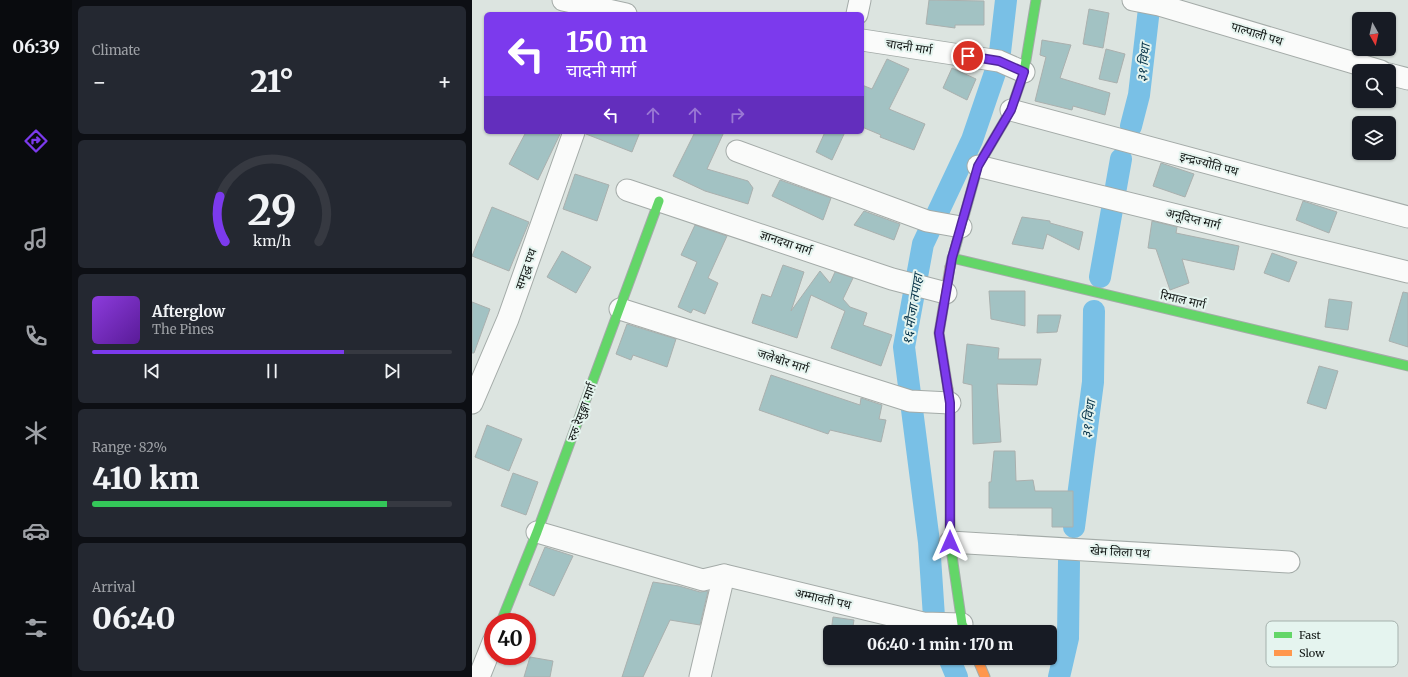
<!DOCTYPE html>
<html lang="en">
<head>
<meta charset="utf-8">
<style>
	body { margin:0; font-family:Merriweather,"Noto Sans Devanagari",serif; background:#242831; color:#f1f3f6; height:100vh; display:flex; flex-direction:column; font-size:15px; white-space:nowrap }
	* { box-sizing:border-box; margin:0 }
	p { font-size:13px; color:#9ea1a6 }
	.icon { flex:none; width:22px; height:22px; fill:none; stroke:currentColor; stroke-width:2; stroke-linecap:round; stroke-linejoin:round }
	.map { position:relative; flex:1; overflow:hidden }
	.drawer { display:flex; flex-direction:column; gap:6px; padding:6px; background:#0d0f14; width:400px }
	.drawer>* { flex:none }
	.hud { position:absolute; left:12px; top:12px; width:380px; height:122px; border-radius:6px; box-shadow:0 1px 3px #0004; background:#7c3aed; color:#fff; overflow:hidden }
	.needle { width:26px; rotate:172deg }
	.tools { position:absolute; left:880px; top:12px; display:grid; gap:8px }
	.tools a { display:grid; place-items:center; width:44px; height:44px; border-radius:6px; background:#171b24; box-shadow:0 1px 3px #0004; font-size:20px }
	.speed { position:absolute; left:12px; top:613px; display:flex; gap:8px; font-size:20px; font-weight:700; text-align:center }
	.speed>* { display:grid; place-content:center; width:52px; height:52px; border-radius:50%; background:#171b24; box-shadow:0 1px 3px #0004; line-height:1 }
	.speed .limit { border:6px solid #d22; background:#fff; color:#111 }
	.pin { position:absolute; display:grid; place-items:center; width:34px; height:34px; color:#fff; margin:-17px; border:2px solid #fff; border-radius:50%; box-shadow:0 1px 4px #0007 }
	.me { position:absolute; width:44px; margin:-22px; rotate:0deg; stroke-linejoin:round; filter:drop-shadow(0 0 3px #0008) }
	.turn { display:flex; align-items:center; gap:14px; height:84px; padding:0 16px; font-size:18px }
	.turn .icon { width:52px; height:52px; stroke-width:2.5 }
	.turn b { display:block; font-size:28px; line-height:34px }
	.lanes { display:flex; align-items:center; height:38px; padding:0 16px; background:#0003; justify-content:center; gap:20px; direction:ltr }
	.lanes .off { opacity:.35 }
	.big { font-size:30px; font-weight:800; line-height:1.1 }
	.drawer .widget { flex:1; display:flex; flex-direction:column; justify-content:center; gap:6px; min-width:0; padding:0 14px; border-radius:6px; background:#242831 }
	.drawer .dial { align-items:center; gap:0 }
	.dial svg { height:104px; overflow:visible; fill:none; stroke:#363941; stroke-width:7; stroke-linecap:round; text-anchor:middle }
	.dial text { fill:#f1f3f6; stroke:none }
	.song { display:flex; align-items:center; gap:12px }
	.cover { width:48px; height:48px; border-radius:6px; background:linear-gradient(135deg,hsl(270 70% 55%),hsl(270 70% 35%)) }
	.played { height:4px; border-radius:2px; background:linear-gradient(90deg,#7c3aed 70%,#363941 70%) }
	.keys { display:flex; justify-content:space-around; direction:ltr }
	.heat { display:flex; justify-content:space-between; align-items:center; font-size:22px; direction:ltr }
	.charge { height:6px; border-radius:3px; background:linear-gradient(90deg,#34c759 82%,#363941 0) }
	.trip { position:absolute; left:351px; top:625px; width:234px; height:40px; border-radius:6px; background:#171b24; box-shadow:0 1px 3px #0004; font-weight:800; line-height:40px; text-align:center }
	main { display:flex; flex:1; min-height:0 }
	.dock { display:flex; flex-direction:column; width:72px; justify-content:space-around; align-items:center; background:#090b0e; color:#9ea1a6 }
	.dock .icon { width:28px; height:28px }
	.dock .current { color:#7c3aed }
	.dock b { font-size:18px; color:#f1f3f6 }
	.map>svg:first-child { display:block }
</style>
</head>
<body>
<main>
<nav class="dock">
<b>06:39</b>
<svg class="icon current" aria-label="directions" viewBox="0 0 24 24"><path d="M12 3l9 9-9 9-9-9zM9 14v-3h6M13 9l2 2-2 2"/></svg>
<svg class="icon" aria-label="music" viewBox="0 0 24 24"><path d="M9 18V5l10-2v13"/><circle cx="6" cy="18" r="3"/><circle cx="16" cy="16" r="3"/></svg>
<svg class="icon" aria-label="phone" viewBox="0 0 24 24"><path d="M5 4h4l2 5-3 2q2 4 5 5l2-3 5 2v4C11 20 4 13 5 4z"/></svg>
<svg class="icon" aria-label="climate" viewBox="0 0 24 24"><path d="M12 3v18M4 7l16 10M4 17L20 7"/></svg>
<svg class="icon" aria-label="car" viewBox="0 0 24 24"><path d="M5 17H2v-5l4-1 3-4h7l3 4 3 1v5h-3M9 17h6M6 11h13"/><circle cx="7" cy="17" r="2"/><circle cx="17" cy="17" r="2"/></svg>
<svg class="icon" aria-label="filters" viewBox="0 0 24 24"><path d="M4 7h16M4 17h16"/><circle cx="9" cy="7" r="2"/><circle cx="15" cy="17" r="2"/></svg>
</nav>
<section class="drawer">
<div class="widget"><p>Climate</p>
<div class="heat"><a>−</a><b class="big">21°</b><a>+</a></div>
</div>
<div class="widget dial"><svg viewBox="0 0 100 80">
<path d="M14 69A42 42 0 1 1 86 69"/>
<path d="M14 69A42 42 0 0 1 10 34" stroke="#7c3aed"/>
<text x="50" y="56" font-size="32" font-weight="700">29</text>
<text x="50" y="72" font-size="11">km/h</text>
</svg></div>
<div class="widget">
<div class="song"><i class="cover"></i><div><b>Afterglow</b><p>The Pines</p></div></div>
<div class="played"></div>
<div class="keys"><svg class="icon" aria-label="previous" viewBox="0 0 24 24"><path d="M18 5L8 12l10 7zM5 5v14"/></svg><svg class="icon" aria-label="pause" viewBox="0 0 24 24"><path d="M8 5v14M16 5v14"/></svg><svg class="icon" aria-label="next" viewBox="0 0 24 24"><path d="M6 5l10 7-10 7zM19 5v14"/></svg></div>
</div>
<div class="widget"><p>Range · 82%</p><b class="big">410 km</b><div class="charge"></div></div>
<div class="widget"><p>Arrival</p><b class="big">06:40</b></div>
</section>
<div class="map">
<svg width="936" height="677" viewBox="0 0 936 677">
	<rect width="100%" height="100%" fill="#dce4e0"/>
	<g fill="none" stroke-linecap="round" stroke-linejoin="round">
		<g stroke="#79c0e6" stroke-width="22">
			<path d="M 659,126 L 667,95 L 678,0"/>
			<path d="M 628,277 L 649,159"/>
			<path d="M 602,527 L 621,382 L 622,311"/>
			<path d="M 468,632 L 462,617 L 457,542 L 432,347 L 451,244 L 500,140 L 527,61 L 534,0"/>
			<path d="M 477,658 L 485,677"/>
			<path d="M 587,677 L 596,638 L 597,562"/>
		</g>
	</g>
	<g fill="#a2c2c3" stroke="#aab0ae">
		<path d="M 457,0 L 512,1 L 512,25 L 483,25 L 483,28 L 454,24 Z"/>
		<path d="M 617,9 L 637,13 L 631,48 L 611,44 Z"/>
		<path d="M 570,40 L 599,45 L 588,78 L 638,93 L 633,115 L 601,106 L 600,110 L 563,101 L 574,57 L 568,55 Z"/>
		<path d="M 634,49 L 653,54 L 645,83 L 627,79 Z"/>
		<path d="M 415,59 L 437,69 L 417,109 L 453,124 L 442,150 L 408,137 L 409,135 L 390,127 L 390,85 L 400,89 Z"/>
		<path d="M 480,68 L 504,79 L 495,100 L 471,88 Z"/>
		<path d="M 54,132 L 89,132 L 66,180 L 37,164 Z"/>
		<path d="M 114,132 L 168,132 L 160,152 L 114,134 Z"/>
		<path d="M 223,132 L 252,132 L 235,169 L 276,181 L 281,188 L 276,204 L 233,191 L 201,176 Z"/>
		<path d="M 353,132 L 373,132 L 360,160 L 344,152 Z"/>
		<path d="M 689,163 L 722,174 L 713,197 L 681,186 Z"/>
		<path d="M 103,174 L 137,185 L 125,221 L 91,209 Z"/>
		<path d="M 308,180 L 359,198 L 351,220 L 300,196 Z"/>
		<path d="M 831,201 L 865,212 L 857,233 L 824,220 Z"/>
		<path d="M 20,207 L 57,222 L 37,271 L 0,256 Z"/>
		<path d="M 392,211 L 428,224 L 422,240 L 382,225 Z"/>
		<path d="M 550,217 L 578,221 L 578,223 L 611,232 L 607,250 L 575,234 L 571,249 L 540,244 Z"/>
		<path d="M 680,221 L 705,227 L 704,233 L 767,246 L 762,270 L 710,259 L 717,283 L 698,290 L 684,249 L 676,248 Z"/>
		<path d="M 223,225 L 255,236 L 236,278 L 246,283 L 233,314 L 221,309 L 219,313 L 206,307 L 225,262 L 209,255 Z"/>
		<path d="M 90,251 L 119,267 L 104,293 L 75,277 Z"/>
		<path d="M 800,253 L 825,262 L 817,282 L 792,273 Z"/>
		<path d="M 311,265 L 332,272 L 319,311 L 348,271 L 358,283 L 363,272 L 381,278 L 371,299 L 378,307 L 395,313 L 391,325 L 420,335 L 409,366 L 359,348 L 373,311 L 339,295 L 325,338 L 280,323 L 290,294 L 299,297 Z"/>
		<path d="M 517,291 L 553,291 L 553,326 L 519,319 Z"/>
		<path d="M 931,292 L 936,293 L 936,347 L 917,341 Z"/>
		<path d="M 857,299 L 880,302 L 876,330 L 853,327 Z"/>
		<path d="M 0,302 L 18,309 L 2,353 L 0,353 Z"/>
		<path d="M 566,315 L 589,315 L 585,332 L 565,333 Z"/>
		<path d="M 155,324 L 204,339 L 195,367 L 161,355 L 159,360 L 144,354 Z"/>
		<path d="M 495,344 L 527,348 L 526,359 L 569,359 L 565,385 L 525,384 L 529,442 L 501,444 L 500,385 L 491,383 Z"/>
		<path d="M 847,366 L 866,371 L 854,409 L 835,403 Z"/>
		<path d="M 299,375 L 388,405 L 389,398 L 410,405 L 407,419 L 414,420 L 409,442 L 358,430 L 356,434 L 287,410 Z"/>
		<path d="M 15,425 L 50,439 L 37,471 L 3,457 Z"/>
		<path d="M 522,451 L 543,451 L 544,481 L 561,480 L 563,491 L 601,491 L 601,527 L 580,527 L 580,508 L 517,508 L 517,482 L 519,482 Z"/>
		<path d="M 41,473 L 66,482 L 54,515 L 29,506 Z"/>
		<path d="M 73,547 L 101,556 L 82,596 L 57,585 Z"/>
		<path d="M 181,582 L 207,586 L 228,592 L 236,591 L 228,625 L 198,620 L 171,677 L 150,677 Z"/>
		<path d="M 361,617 L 382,620 L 380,632 L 359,632 Z"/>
		<path d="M 58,657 L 81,661 L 78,677 L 52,677 Z"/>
	</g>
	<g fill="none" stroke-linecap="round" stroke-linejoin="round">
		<defs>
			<g id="street">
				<path d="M 91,0 L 154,14"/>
				<path d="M 661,0 L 687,5 L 909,71"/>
				<path d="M 385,14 L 388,0"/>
				<path d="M 390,40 L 527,61 L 552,72"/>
				<path d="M 917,74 L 936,79"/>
				<path d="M 539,110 L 936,217"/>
				<path d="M 265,151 L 455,221 L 489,227"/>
				<path d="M 506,166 L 936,272"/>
				<path d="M 155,190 L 420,279 L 474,293"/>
				<path d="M 148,309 L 438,401 L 478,403"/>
				<path d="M 0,403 L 36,319 L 102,132"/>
				<path d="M 65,532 L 231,580 L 252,575 L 451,623 L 490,624"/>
				<path d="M 478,542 L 817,562"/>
				<path d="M 7,677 L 21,642"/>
				<path d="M 228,677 L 252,575"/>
			</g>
			<g id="fast">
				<path d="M 480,258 L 936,366"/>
				<path d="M 478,267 L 506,166 L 539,110 L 552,72 L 564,0"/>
				<path d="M 476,389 L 478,403 L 478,542 L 490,624 L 494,632"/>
				<path d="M 29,622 L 65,532 L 187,201"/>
			</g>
			<g id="slow">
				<path d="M 476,389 L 467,333 L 478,267"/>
				<path d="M 505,658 L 513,677"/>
			</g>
		</defs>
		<use href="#street" stroke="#a4aba8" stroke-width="23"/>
		<use href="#fast" stroke="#a4aba8" stroke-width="11"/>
		<use href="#slow" stroke="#a4aba8" stroke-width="11"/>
		<use href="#street" stroke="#fafbfa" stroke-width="21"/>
		<use href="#fast" stroke="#63d668" stroke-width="9"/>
		<use href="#slow" stroke="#ff974d" stroke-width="9"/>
	</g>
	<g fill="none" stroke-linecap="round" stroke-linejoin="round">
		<defs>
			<path id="route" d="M 478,542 L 478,403 L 467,333 L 480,258 L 506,166 L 539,110 L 552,72 L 527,61 L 496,56"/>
		</defs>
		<use href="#route" stroke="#51269a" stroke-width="10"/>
		<use href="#route" stroke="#7c3aed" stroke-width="7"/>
	</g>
	<g text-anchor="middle" stroke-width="4" stroke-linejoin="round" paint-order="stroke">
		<g font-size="12" fill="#111614" stroke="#e5f4ef">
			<text transform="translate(785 34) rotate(17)" y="4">पाल्पाली पथ</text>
			<text transform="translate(437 47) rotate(9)" y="4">चादनी मार्ग</text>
			<text transform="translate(737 164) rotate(15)" y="4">इन्द्रज्योति पथ</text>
			<text transform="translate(721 219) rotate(14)" y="4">अनूदिप्त मार्ग</text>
			<text transform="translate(314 243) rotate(19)" y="4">ज्ञानदया मार्ग</text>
			<text transform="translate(54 269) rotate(-71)" y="4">समृद्ध पथ</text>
			<text transform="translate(711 300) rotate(13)" y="4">रिमाल मार्ग</text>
			<text transform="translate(311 361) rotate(18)" y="4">जलेश्वोर मार्ग</text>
			<text transform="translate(110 412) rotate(-70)" y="4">रुरु रेसुङ्गा मार्ग</text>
			<text transform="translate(648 552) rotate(3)" y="4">खेम लिला पथ</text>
			<text transform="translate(351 599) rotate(13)" y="4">अम्मावती पथ</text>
		</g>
		<g font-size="13" font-style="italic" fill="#053248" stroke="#e5f4ef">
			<text transform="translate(671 63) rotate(-84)" y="5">३१ विधा</text>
			<text transform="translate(440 309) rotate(-81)" y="5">१६ मौजा तपाहा</text>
			<text transform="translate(616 419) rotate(-83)" y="5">३१ विधा</text>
		</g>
	</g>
	<rect x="794" y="621" width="132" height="46" rx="6" fill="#e5f4ef" stroke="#a5b1ad" stroke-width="1"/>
	<rect x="802" y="632" width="18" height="6" fill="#63d668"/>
	<rect x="802" y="650" width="18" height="6" fill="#ff974d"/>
	<g font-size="11" fill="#111614">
		<text x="827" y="639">Fast</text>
		<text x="827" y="657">Slow</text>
	</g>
</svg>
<div class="tools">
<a><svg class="needle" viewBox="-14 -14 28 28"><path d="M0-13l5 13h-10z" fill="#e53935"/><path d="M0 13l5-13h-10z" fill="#9ea1a6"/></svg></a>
<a><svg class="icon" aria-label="search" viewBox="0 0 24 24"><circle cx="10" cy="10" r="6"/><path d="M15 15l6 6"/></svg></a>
<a><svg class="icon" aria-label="layers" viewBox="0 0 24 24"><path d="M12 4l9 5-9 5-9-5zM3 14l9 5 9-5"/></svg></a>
</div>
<div class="speed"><div class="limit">40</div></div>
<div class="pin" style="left:496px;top:56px;background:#d93025"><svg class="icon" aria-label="arrive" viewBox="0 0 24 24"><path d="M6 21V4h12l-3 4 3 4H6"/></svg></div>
<svg class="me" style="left:478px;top:542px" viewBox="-20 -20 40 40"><path d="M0-17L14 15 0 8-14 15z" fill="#7c3aed" stroke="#fff" stroke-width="4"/></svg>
<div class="trip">06:40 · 1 min · 170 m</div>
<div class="hud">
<div class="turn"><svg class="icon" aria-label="left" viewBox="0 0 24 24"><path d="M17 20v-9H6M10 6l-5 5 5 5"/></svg><div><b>150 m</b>चादनी मार्ग</div></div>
<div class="lanes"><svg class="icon" aria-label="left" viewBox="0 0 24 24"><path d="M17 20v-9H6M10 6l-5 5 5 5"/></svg><svg class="icon off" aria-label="ahead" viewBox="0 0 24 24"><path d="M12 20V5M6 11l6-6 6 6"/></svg><svg class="icon off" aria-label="ahead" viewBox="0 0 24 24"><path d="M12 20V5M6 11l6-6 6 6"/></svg><svg class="icon off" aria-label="right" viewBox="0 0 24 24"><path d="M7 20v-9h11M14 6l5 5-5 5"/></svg></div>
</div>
</div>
</main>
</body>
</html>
